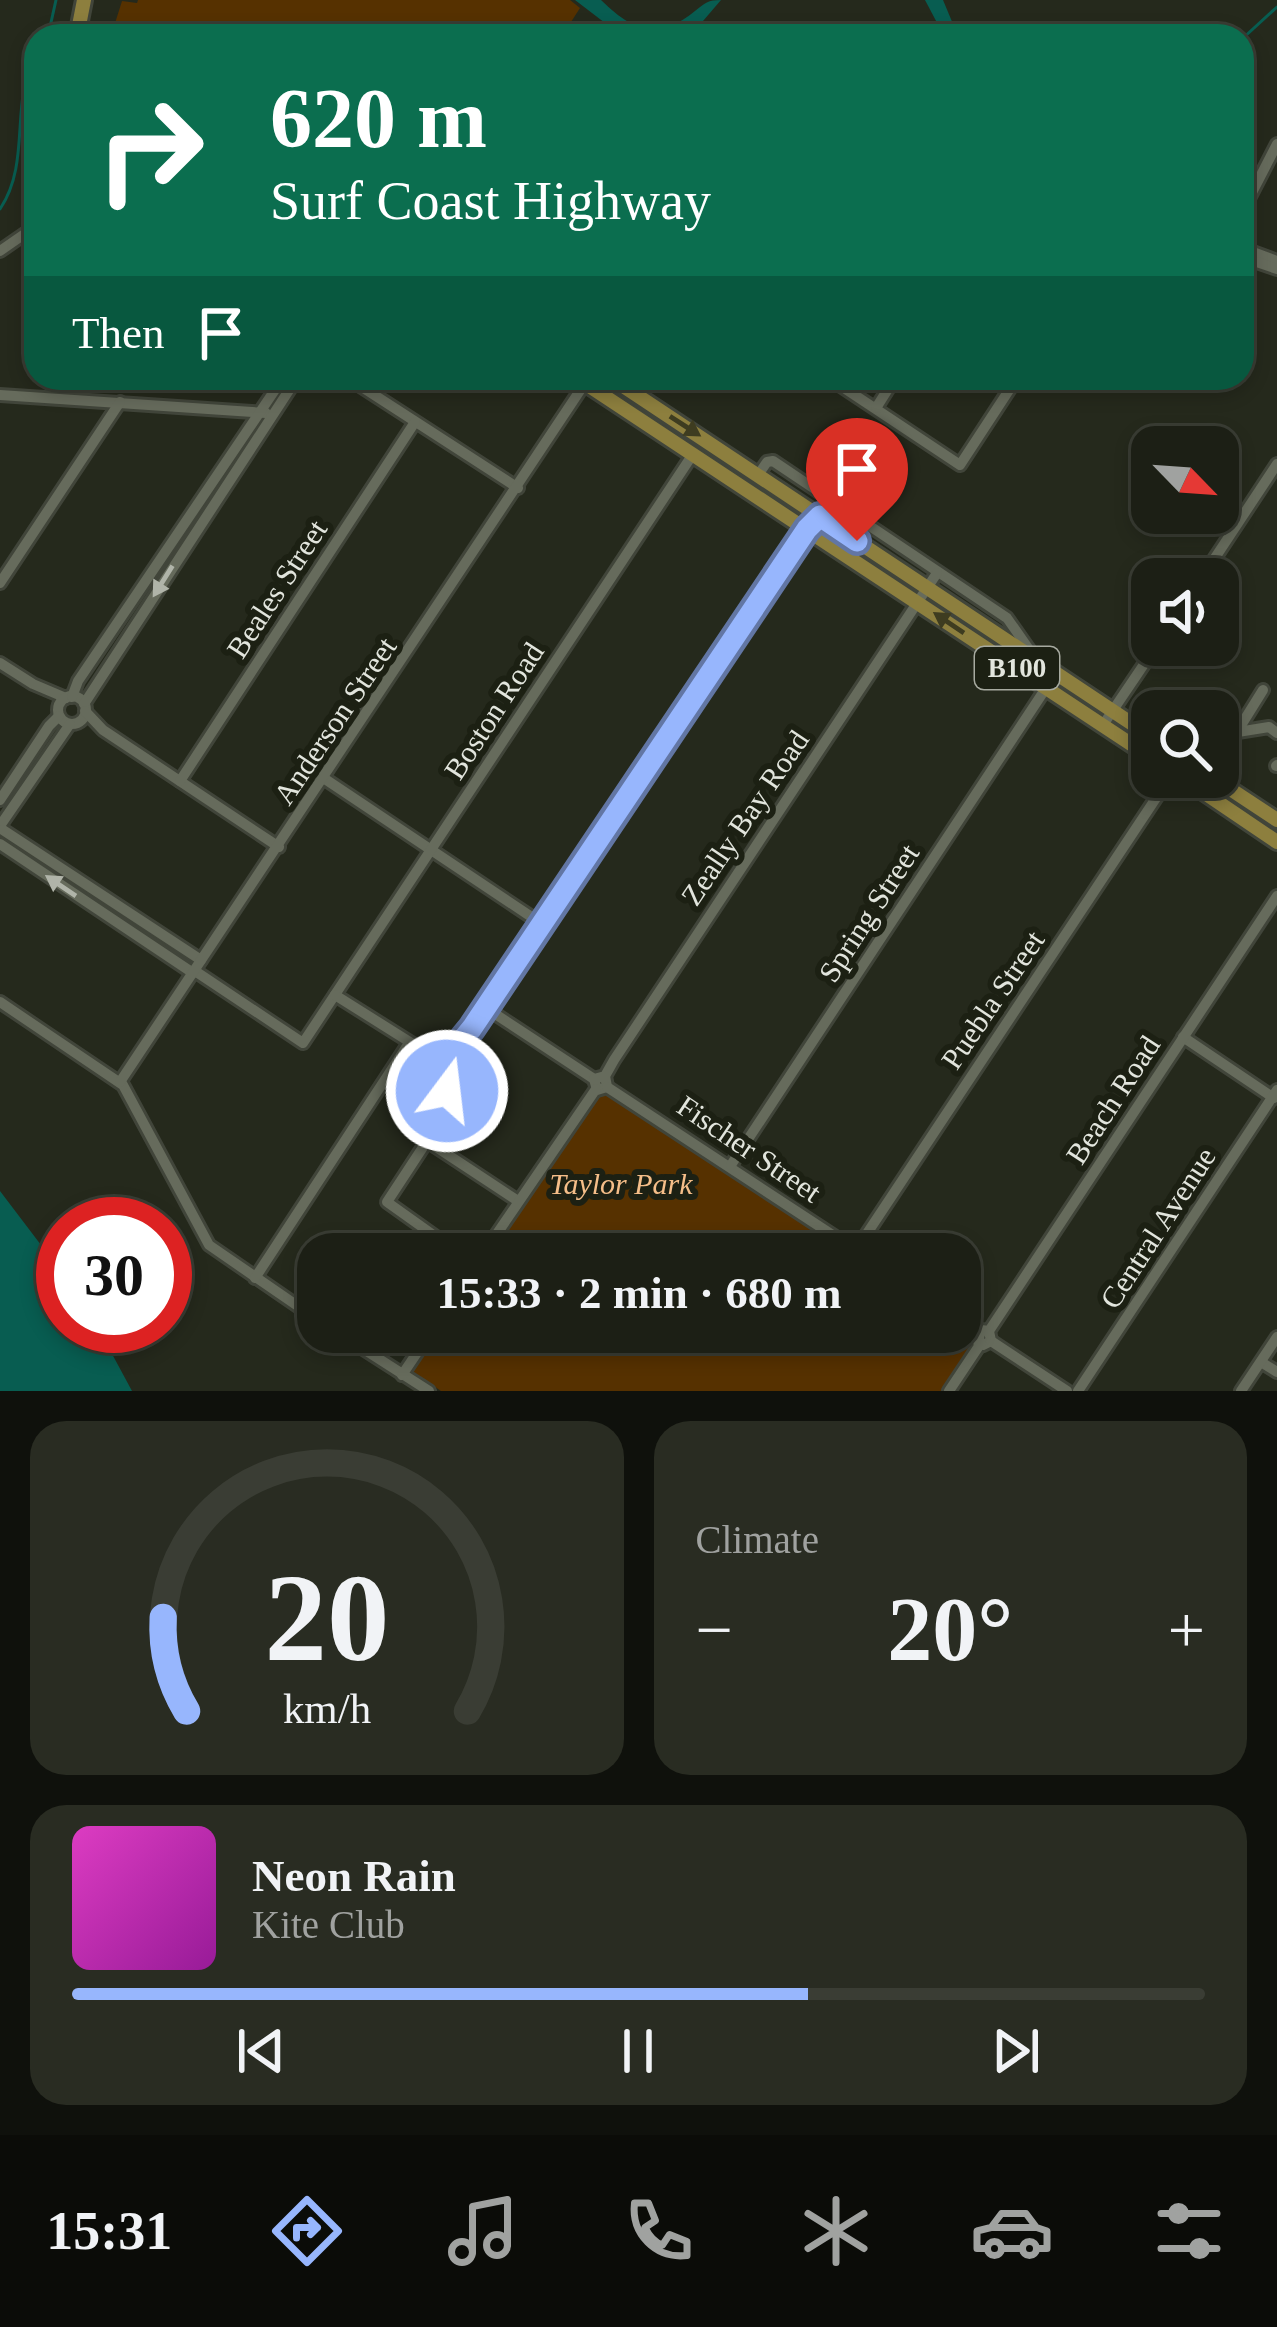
<!DOCTYPE html>
<html lang="en">
<head>
<meta charset="utf-8">
<style>
	body { margin:0; font-family:Georgia,serif; background:#292c22; color:#f1f3f6; height:100vh; display:flex; flex-direction:column; font-size:45px; white-space:nowrap }
	* { box-sizing:border-box; margin:0 }
	p { font-size:39px; color:#a0a2a0 }
	.icon { flex:none; width:66px; height:66px; fill:none; stroke:currentColor; stroke-width:2; stroke-linecap:round; stroke-linejoin:round }
	.map { position:relative; height:1391px; overflow:hidden }
	.drawer { display:flex; flex-direction:column; gap:30px; padding:30px; background:#0f110c; flex:1 }
	.drawer>* { flex:none }
	.banner { position:absolute; left:24px; top:24px; width:1230px; height:366px; border-radius:36px; box-shadow:0 6px 18px #0003,0 0 0 3px #3a3d34; background:#0b6e4f; color:#fff; overflow:hidden }
	.needle { width:78px; rotate:115deg }
	.fabs { position:absolute; left:1131px; top:426px; display:grid; gap:24px }
	.fabs a { display:grid; place-items:center; width:108px; height:108px; border-radius:24px; background:#1c1f15; box-shadow:0 6px 18px #0003,0 0 0 3px #3a3d34; font-size:60px }
	.speed { position:absolute; left:36px; top:1197px; display:flex; gap:24px; font-size:60px; font-weight:700; text-align:center }
	.speed>* { display:grid; place-content:center; width:156px; height:156px; border-radius:50%; background:#1c1f15; box-shadow:0 6px 18px #0003,0 0 0 3px #3a3d34; line-height:1 }
	.speed .limit { border:18px solid #d22; background:#fff; color:#111 }
	.pin { position:absolute; display:grid; place-items:center; width:102px; height:102px; color:#fff; margin:-123px -51px; border-radius:50% 50% 50% 0; rotate:-45deg; box-shadow:0 0 12px #0007 }
	.pin .icon { rotate:45deg }
	.me { position:absolute; width:132px; margin:-66px; rotate:15deg; stroke-linejoin:round; filter:drop-shadow(0 0 9px #0008) }
	.turn { display:flex; align-items:center; gap:42px; height:252px; padding:0 48px; font-size:54px }
	.turn .icon { width:156px; height:156px; stroke-width:2.5 }
	.turn b { display:block; font-size:84px; line-height:102px }
	.then { display:flex; align-items:center; height:114px; padding:0 48px; background:#0003; gap:24px; font-size:45px }
	.big { font-size:90px; font-weight:700; line-height:1.1 }
	.drawer .tile { flex:1; display:flex; flex-direction:column; justify-content:center; gap:18px; min-width:0; padding:0 42px; border-radius:36px; background:#292c22 }
	.drawer .dial { align-items:center; gap:0 }
	.dial svg { height:312px; overflow:visible; fill:none; stroke:#3a3d34; stroke-width:7; stroke-linecap:round; text-anchor:middle }
	.dial text { fill:#f1f3f6; stroke:none }
	.song { display:flex; align-items:center; gap:36px }
	.cover { width:144px; height:144px; border-radius:18px; background:linear-gradient(135deg,hsl(310 70% 55%),hsl(300 70% 35%)) }
	.played { height:12px; border-radius:6px; background:linear-gradient(90deg,#97b6fd 65%,#3a3d34 65%) }
	.keys { display:flex; justify-content:space-around; direction:ltr }
	.heat { display:flex; justify-content:space-between; align-items:center; font-size:66px; direction:ltr }
	.drawer .tiles { flex:1; display:grid; gap:30px; grid-template-columns:1fr 1fr }
	.tile:last-child { grid-column:span 2 }
	.trip { position:absolute; left:297px; top:1233px; width:684px; height:120px; border-radius:36px; background:#1c1f15; box-shadow:0 6px 18px #0003,0 0 0 3px #3a3d34; font-weight:700; line-height:120px; text-align:center }
	.menu { display:flex; height:192px; justify-content:space-around; align-items:center; background:#0b0c08; color:#a0a2a0 }
	.menu .icon { width:84px; height:84px }
	.menu .active { color:#97b6fd }
	.menu b { font-size:54px; color:#f1f3f6 }
	.map>svg:first-child { display:block }
</style>
</head>
<body>
<div class="map">
<svg width="1277" height="1391" viewBox="0 0 1277 1391">
	<rect width="100%" height="100%" fill="#25291c"/>
	<g fill="#563100">
		<path d="M 138,0 L 570,0 L 580,8 L 562,36 L 111,36 L 122,1 L 137,3 Z"/>
		<path d="M 610,1094 L 853,1254 L 489,1254 L 592,1099 Z"/>
		<path d="M 960,1326 L 974,1335 L 976,1346 L 945,1391 L 441,1391 L 412,1371 L 437,1332 L 960,1332 Z"/>
	</g>
	<g fill="#085d51">
		<path d="M 575,0 L 601,0 C 633,31 657,42 695,11 C 705,3 708,0 721,0 L 697,28 L 685,36 L 622,36 Z"/>
		<path d="M 925,0 L 943,0 L 958,36 L 944,36 Z"/>
		<path d="M 0,1191 L 63,1274 L 63,1326 L 97,1326 L 132,1391 L 0,1391 Z"/>
	</g>
	<g fill="none" stroke-linecap="round" stroke-linejoin="round">
		<g stroke="#085d51" stroke-width="3">
			<path d="M 48,36 L 56,0"/>
			<path d="M 1242,39 L 1277,7"/>
			<path d="M 0,209 C 32,162 9,98 36,58"/>
		</g>
		<defs>
			<g id="minor">
				<path d="M 1242,212 L 1277,144"/>
				<path d="M 1242,248 L 1277,261"/>
				<path d="M 0,251 L 36,226"/>
				<path d="M 1242,257 L 1277,269"/>
				<path d="M 348,378 L 518,488"/>
				<path d="M 829,378 L 960,465 L 1017,378"/>
				<path d="M 0,395 L 266,413"/>
				<path d="M 638,395 L 648,378"/>
				<path d="M 876,408 L 895,378"/>
				<path d="M 758,475 L 767,462 L 773,461 L 1007,618 L 1033,655"/>
				<path d="M 1201,579 L 1277,464"/>
				<path d="M 0,583 L 120,402"/>
				<path d="M 0,663 L 33,684 L 66,698"/>
				<circle cx="72" cy="710" r="14"/>
				<path d="M 72,697 L 78,681 L 283,378"/>
				<path d="M 84,704 L 297,378"/>
				<path d="M 85,711 L 103,730 L 279,847"/>
				<path d="M 1103,725 L 1157,645"/>
				<path d="M 1219,735 L 1269,727 L 1277,733"/>
				<path d="M 1235,735 L 1263,690"/>
				<path d="M 1276,766 L 1277,765"/>
				<path d="M 325,779 L 542,924"/>
				<path d="M 180,781 L 415,422"/>
				<path d="M 0,800 L 49,726 L 59,716"/>
				<path d="M 2,823 L 70,724"/>
				<path d="M 3,830 L 201,960"/>
				<path d="M 0,844 L 193,973"/>
				<path d="M 195,971 L 303,1043 L 693,454"/>
				<path d="M 335,995 L 440,1061"/>
				<path d="M 0,1002 L 123,1085 L 209,1245 L 318,1320"/>
				<path d="M 486,1008 L 594,1079"/>
				<path d="M 1183,1037 L 1274,1098"/>
				<path d="M 449,1056 L 472,1028 L 807,529"/>
				<path d="M 443,1068 L 448,1098"/>
				<path d="M 452,1068 L 452,1103 L 387,1202 L 460,1254"/>
				<path d="M 605,1076 L 594,1079 L 597,1090 L 607,1087 L 605,1076 L 614,1060 L 937,573"/>
				<path d="M 120,1082 L 585,383"/>
				<path d="M 607,1087 L 860,1253"/>
				<path d="M 427,1141 L 518,1201"/>
				<path d="M 731,1165 L 1046,688"/>
				<path d="M 856,1250 L 1170,777"/>
				<path d="M 483,1254 L 596,1089"/>
				<path d="M 255,1278 L 409,1043"/>
				<path d="M 960,1320 L 979,1332"/>
				<path d="M 989,1331 L 981,1330 L 978,1342 L 983,1345 L 991,1341 L 989,1331 L 1277,896"/>
				<path d="M 337,1332 L 429,1391"/>
				<path d="M 991,1341 L 1067,1391"/>
				<path d="M 1261,1362 L 1277,1372"/>
				<path d="M 402,1375 L 431,1332"/>
				<path d="M 949,1391 L 981,1343"/>
				<path d="M 1078,1391 L 1277,1090"/>
				<path d="M 1241,1391 L 1277,1337"/>
			</g>
			<g id="major">
				<path d="M 77,36 L 84,0"/>
				<path d="M 577,378 L 1152,758"/>
				<path d="M 611,378 L 1152,737"/>
				<path d="M 1181,777 L 1277,842"/>
				<path d="M 1212,777 L 1277,820"/>
			</g>
		</defs>
		<use href="#minor" stroke="#41453a" stroke-width="16"/>
		<use href="#major" stroke="#41453a" stroke-width="20"/>
		<use href="#minor" stroke="#666b5c" stroke-width="10"/>
		<use href="#major" stroke="#8d7f3e" stroke-width="14"/>
	</g>
	<defs><path id="oneway-solid" d="M-6-.8H1V-3.2L6.5 0L1 3.2V.8H-6Z" transform="scale(3)"/></defs>
	<g fill="#3e3c20">
		<use href="#oneway-solid" transform="translate(685 426) rotate(33)"/>
		<use href="#oneway-solid" transform="translate(949 623) rotate(-146)"/>
	</g>
	<g fill="#b0b4a9">
		<use href="#oneway-solid" transform="translate(163 581) rotate(122)"/>
		<use href="#oneway-solid" transform="translate(61 886) rotate(-146)"/>
	</g>
	<g fill="none" stroke-linecap="round" stroke-linejoin="round">
		<defs>
			<path id="route" d="M 447,1091 L 442,1058 L 449,1056 L 472,1028 L 807,529 L 820,516 L 857,541"/>
		</defs>
		<use href="#route" stroke="#6276a4" stroke-width="30"/>
		<use href="#route" stroke="#97b6fd" stroke-width="21"/>
	</g>
	<g text-anchor="middle" stroke-width="12" stroke-linejoin="round" paint-order="stroke">
		<rect fill="#1c2013" stroke="#a7aaa0" stroke-width="3" x="975" y="647" width="84" height="42" rx="9"/>
		<g font-size="27" font-weight="bold" fill="#e2e5dd">
			<text x="1017" y="677">B100</text>
		</g>
		<g font-size="30" fill="#e2e5dd" stroke="#1c2013">
			<text transform="translate(277 589) rotate(-57)" y="10">Beales Street</text>
			<text transform="translate(494 711) rotate(-57)" y="10">Boston Road</text>
			<text transform="translate(335 721) rotate(-56)" y="10">Anderson Street</text>
			<text transform="translate(745 818) rotate(-56)" y="10">Zeally Bay Road</text>
			<text transform="translate(869 913) rotate(-57)" y="10">Spring Street</text>
			<text transform="translate(993 1000) rotate(-56)" y="10">Puebla Street</text>
			<text transform="translate(1113 1100) rotate(-57)" y="10">Beach Road</text>
			<text transform="translate(749 1149) rotate(34)" y="10">Fischer Street</text>
			<text transform="translate(1158 1228) rotate(-57)" y="10">Central Avenue</text>
		</g>
		<g font-size="30" font-style="italic" fill="#f5be89" stroke="#1c2013">
			<text x="621" y="1194">Taylor Park</text>
		</g>
	</g>
</svg>
<div class="fabs">
<a><svg class="needle" viewBox="-14 -14 28 28"><path d="M0-13l5 13h-10z" fill="#e53935"/><path d="M0 13l5-13h-10z" fill="#a0a2a0"/></svg></a>
<a><svg class="icon" aria-label="sound" viewBox="0 0 24 24"><path d="M4 9h4l5-4v14l-5-4H4zM17 9q2 3 0 6"/></svg></a>
<a><svg class="icon" aria-label="search" viewBox="0 0 24 24"><circle cx="10" cy="10" r="6"/><path d="M15 15l6 6"/></svg></a>
</div>
<div class="speed"><div class="limit">30</div></div>
<div class="pin" style="left:857px;top:541px;background:#d93025"><svg class="icon" aria-label="arrive" viewBox="0 0 24 24"><path d="M6 21V4h12l-3 4 3 4H6"/></svg></div>
<svg class="me" style="left:447px;top:1091px" viewBox="-20 -20 40 40"><circle r="17" fill="#97b6fd" stroke="#fff" stroke-width="3"/><path d="M0-11L8 9 0 5-8 9z" fill="#fff"/></svg>
<div class="trip">15:33 · 2 min · 680 m</div>
<div class="banner">
<div class="turn"><svg class="icon" aria-label="right" viewBox="0 0 24 24"><path d="M7 20v-9h11M14 6l5 5-5 5"/></svg><div><b>620 m</b>Surf Coast Highway</div></div>
<div class="then">Then<svg class="icon" aria-label="arrive" viewBox="0 0 24 24"><path d="M6 21V4h12l-3 4 3 4H6"/></svg></div>
</div>
</div>
<section class="drawer">
<div class="tiles">
<div class="tile dial"><svg viewBox="0 0 100 80">
<path d="M14 69A42 42 0 1 1 86 69"/>
<path d="M14 69A42 42 0 0 1 8 45" stroke="#97b6fd"/>
<text x="50" y="56" font-size="32" font-weight="700">20</text>
<text x="50" y="72" font-size="11">km/h</text>
</svg></div>
<div class="tile"><p>Climate</p>
<div class="heat"><a>−</a><b class="big">20°</b><a>+</a></div>
</div>
<div class="tile">
<div class="song"><i class="cover"></i><div><b>Neon Rain</b><p>Kite Club</p></div></div>
<div class="played"></div>
<div class="keys"><svg class="icon" aria-label="previous" viewBox="0 0 24 24"><path d="M18 5L8 12l10 7zM5 5v14"/></svg><svg class="icon" aria-label="pause" viewBox="0 0 24 24"><path d="M8 5v14M16 5v14"/></svg><svg class="icon" aria-label="next" viewBox="0 0 24 24"><path d="M6 5l10 7-10 7zM19 5v14"/></svg></div>
</div>
</div>
</section>
<nav class="menu">
<b>15:31</b>
<svg class="icon active" aria-label="directions" viewBox="0 0 24 24"><path d="M12 3l9 9-9 9-9-9zM9 14v-3h6M13 9l2 2-2 2"/></svg>
<svg class="icon" aria-label="music" viewBox="0 0 24 24"><path d="M9 18V5l10-2v13"/><circle cx="6" cy="18" r="3"/><circle cx="16" cy="16" r="3"/></svg>
<svg class="icon" aria-label="phone" viewBox="0 0 24 24"><path d="M5 4h4l2 5-3 2q2 4 5 5l2-3 5 2v4C11 20 4 13 5 4z"/></svg>
<svg class="icon" aria-label="climate" viewBox="0 0 24 24"><path d="M12 3v18M4 7l16 10M4 17L20 7"/></svg>
<svg class="icon" aria-label="car" viewBox="0 0 24 24"><path d="M5 17H2v-5l4-1 3-4h7l3 4 3 1v5h-3M9 17h6M6 11h13"/><circle cx="7" cy="17" r="2"/><circle cx="17" cy="17" r="2"/></svg>
<svg class="icon" aria-label="filters" viewBox="0 0 24 24"><path d="M4 7h16M4 17h16"/><circle cx="9" cy="7" r="2"/><circle cx="15" cy="17" r="2"/></svg>
</nav>
</body>
</html>
